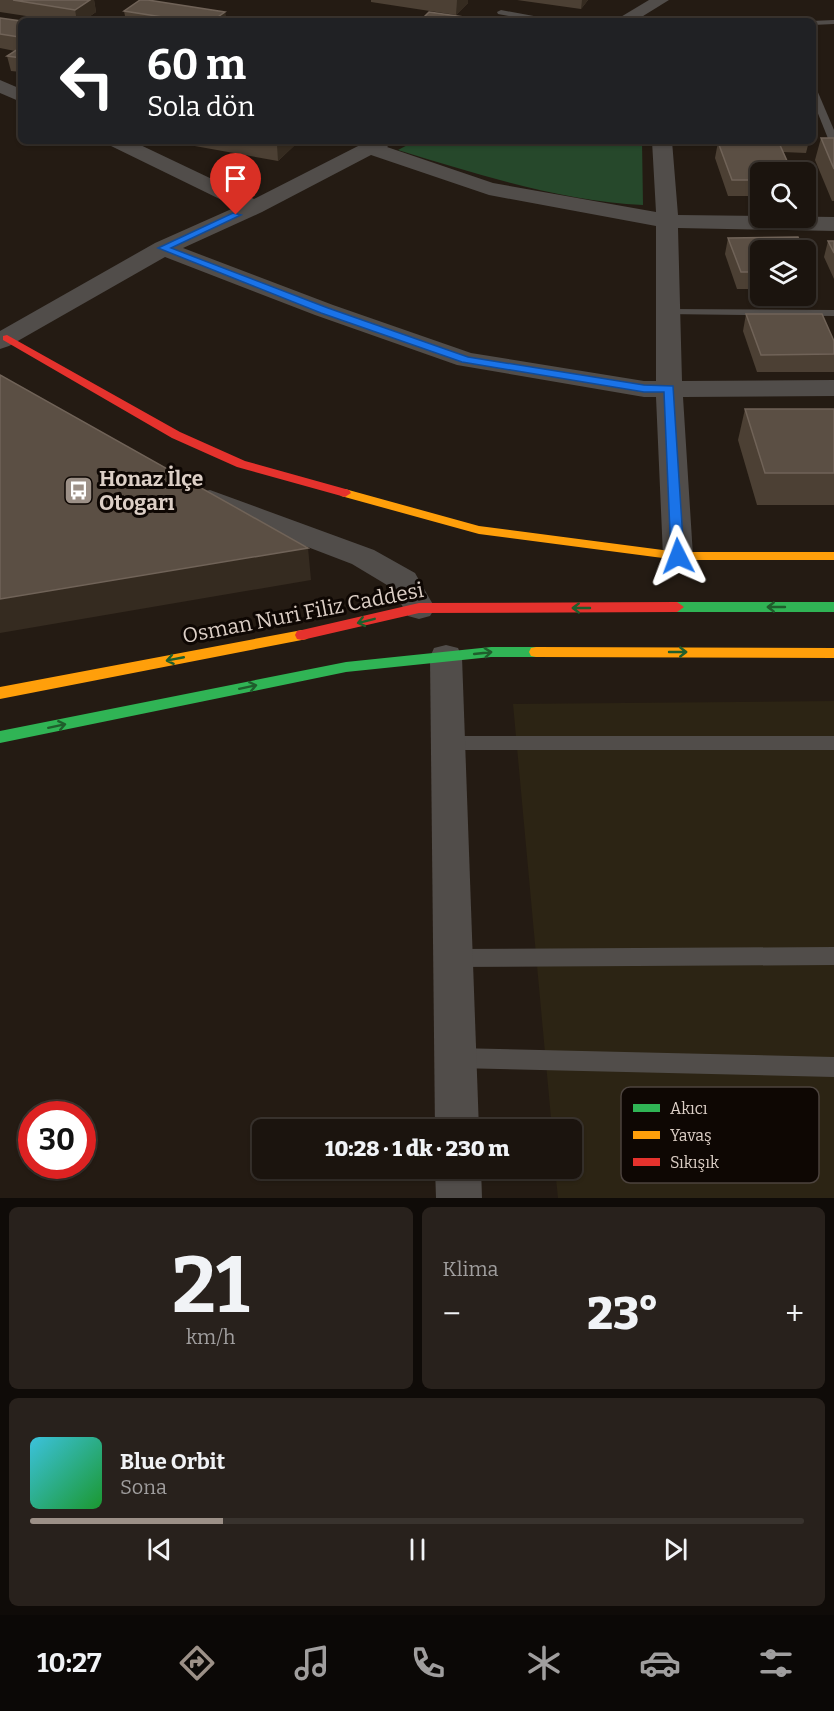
<!DOCTYPE html>
<html lang="tr">
<head>
<meta charset="utf-8">
<style>
	body { margin:0; font-family:Bitter,serif; background:#28211c; color:#f1f3f6; height:100vh; display:flex; flex-direction:column; font-size:22px; white-space:nowrap }
	* { box-sizing:border-box; margin:0 }
	p { font-size:20px; color:#a09e9e }
	.icon { flex:none; width:33px; height:33px; fill:none; stroke:currentColor; stroke-width:2; stroke-linecap:round; stroke-linejoin:round }
	.map { position:relative; height:1198px; overflow:hidden }
	.side { display:flex; flex-direction:column; gap:9px; padding:9px; background:#0f0b08; flex:1 }
	.side>* { flex:none }
	.banner { position:absolute; left:18px; top:18px; width:798px; height:126px; border-radius:9px; box-shadow:0 2px 4px #0004,0 0 0 2px #39332e; background:#202124; color:#fff; overflow:hidden }
	.tools { position:absolute; left:750px; top:162px; display:grid; gap:12px }
	.tools a { display:grid; place-items:center; width:66px; height:66px; border-radius:9px; background:#1b140e; box-shadow:0 2px 4px #0004,0 0 0 2px #39332e; font-size:30px }
	.speed { position:absolute; left:18px; top:1101px; display:flex; gap:12px; font-size:30px; font-weight:700; text-align:center }
	.speed>* { display:grid; place-content:center; width:78px; height:78px; border-radius:50%; background:#1b140e; box-shadow:0 2px 4px #0004,0 0 0 2px #39332e; line-height:1 }
	.speed .limit { border:9px solid #d22; background:#fff; color:#111 }
	.pin { position:absolute; display:grid; place-items:center; width:51px; height:51px; color:#fff; margin:-62px -26px; border-radius:50% 50% 50% 0; rotate:-45deg; box-shadow:0 0 6px #0007 }
	.pin .icon { rotate:45deg }
	.me { position:absolute; width:66px; margin:-33px; rotate:357deg; stroke-linejoin:round; filter:drop-shadow(0 0 4px #0008) }
	.turn { display:flex; align-items:center; gap:21px; height:126px; padding:0 30px; font-size:27px }
	.turn .icon { width:78px; height:78px; stroke-width:2.5 }
	.turn b { display:block; font-size:42px; line-height:51px }
	.big { font-size:45px; font-weight:800; line-height:1.1 }
	.side .widget { flex:1; display:flex; flex-direction:column; justify-content:center; gap:9px; min-width:0; padding:0 21px; border-radius:9px; background:#28211c }
	.side .dial { align-items:center; gap:0 }
	.dial b { font-size:78px; line-height:1 }
	.song { display:flex; align-items:center; gap:18px }
	.cover { width:72px; height:72px; border-radius:9px; background:linear-gradient(135deg,hsl(190 70% 55%),hsl(130 70% 35%)) }
	.played { height:6px; border-radius:3px; background:linear-gradient(90deg,#9c9087 25%,#39332e 25%) }
	.keys { display:flex; justify-content:space-around; direction:ltr }
	.heat { display:flex; justify-content:space-between; align-items:center; font-size:33px; direction:ltr }
	.side .tiles { flex:1; display:grid; gap:9px; grid-template-columns:1fr 1fr }
	.widget:last-child { grid-column:span 2 }
	.trip { position:absolute; left:252px; top:1119px; width:330px; height:60px; border-radius:9px; background:#1b140e; box-shadow:0 2px 4px #0004,0 0 0 2px #39332e; font-weight:800; line-height:60px; text-align:center }
	.dock { display:flex; height:96px; justify-content:space-around; align-items:center; background:#0b0806; color:#a09e9e }
	.dock .icon { width:42px; height:42px }
	.dock .current { color:#9c9087 }
	.dock b { font-size:27px; color:#f1f3f6 }
	.map>svg:first-child { display:block }
</style>
</head>
<body>
<div class="map">
<svg width="834" height="1198" viewBox="0 0 834 1198">
	<rect width="100%" height="100%" fill="#241b13"/>
	<path fill="#2c2414" d="M 834,701 L 834,1198 L 558,1198 L 555,1169 L 572,1168 L 572,1130 L 552,1129 L 513,704 Z"/>
	<path fill="#26482b" d="M 415,141 L 642,141 L 643,205 C 561,201 476,174 398,150 Z"/>
	<g fill="none" stroke-linecap="round" stroke-linejoin="round">
		<g fill="#514d4a" fill-rule="evenodd">
			<path d="M 501,10 L 550,19 L 554,21 L 537,21 L 498,14 L 497,12 Z"/>
			<path d="M 834,20 L 834,24 L 813,25 L 811,21 Z"/>
			<path d="M 813,87 L 817,90 L 834,130 L 834,144 L 829,141 L 813,101 Z"/>
			<path d="M 668,309 L 834,310 L 834,316 L 664,314 L 664,310 Z"/>
			<path d="M 448,736 L 834,736 L 834,750 L 448,750 L 442,748 L 440,743 L 442,738 Z"/>
			<path d="M 834,947 L 834,965 L 454,967 L 447,964 L 444,958 L 447,952 L 454,949 Z"/>
			<path d="M 456,1048 L 834,1057 L 834,1077 L 456,1068 L 449,1065 L 446,1058 L 449,1051 Z"/>
		</g>
		<g fill="#514d4a" fill-rule="evenodd">
			<path d="M 649,0 L 669,0 L 635,21 L 614,21 Z"/>
			<path d="M 0,80 L 21,89 L 21,102 L 0,93 Z"/>
			<path d="M 106,141 L 132,141 L 254,199 L 362,144 L 368,141 L 394,141 L 387,147 L 493,183 L 656,212 L 652,141 L 672,141 L 678,215 L 834,217 L 834,231 L 678,228 L 682,381 L 834,380 L 834,396 L 683,397 L 693,556 L 689,563 L 678,566 L 667,563 L 663,556 L 656,397 L 644,397 L 457,365 L 315,315 L 165,257 L 9,346 L 0,349 L 0,331 L 155,243 L 236,207 L 109,145 ZM 371,155 L 489,195 L 656,226 L 656,381 L 644,381 L 471,353 L 333,305 L 183,248 L 262,212 Z"/>
			<path d="M 210,490 L 374,550 L 415,573 L 435,608 L 430,616 L 419,619 L 408,616 L 392,588 L 352,564 L 200,506 L 196,499 L 200,492 Z"/>
			<path d="M 446,645 L 458,648 L 462,657 L 479,1130 L 435,1130 L 430,657 L 434,648 Z"/>
			<path d="M 435,1168 L 481,1168 L 482,1198 L 436,1198 Z"/>
		</g>
		<g fill="#30b455" fill-rule="evenodd">
			<path d="M 677,602 L 834,602 L 834,612 L 677,612 L 670,607 Z"/>
			<path d="M 491,647 L 536,647 L 541,648 L 543,652 L 541,656 L 536,657 L 491,657 L 346,672 L 0,743 L 0,731 L 346,662 Z"/>
		</g>
		<g fill="#ff9f0a" fill-rule="evenodd">
			<path d="M 345,489 L 479,526 L 678,552 L 834,552 L 834,560 L 678,560 L 479,534 L 341,496 L 339,493 Z"/>
			<path d="M 302,630 L 307,631 L 309,635 L 307,639 L 0,699 L 0,687 Z"/>
			<path d="M 536,647 L 834,648 L 834,658 L 536,657 L 531,656 L 529,652 L 531,648 Z"/>
		</g>
		<g fill="#e5322d" fill-rule="evenodd">
			<path d="M 7,335 L 180,432 L 245,461 L 349,490 L 351,493 L 345,497 L 237,467 L 172,438 L 3,340 L 3,336 Z"/>
			<path d="M 677,602 L 684,607 L 677,612 L 419,613 L 302,640 L 297,639 L 295,635 L 297,631 L 302,630 L 419,603 Z"/>
		</g>
	</g>
	<g fill="#4c4034">
		<path d="M 0,0 L 94,0 L 96,12 L 83,21 L 59,21 L 0,12 Z"/>
		<path d="M 371,0 L 468,0 L 468,3 L 456,15 L 371,2 Z"/>
		<path d="M 517,0 L 588,0 L 581,9 Z"/>
		<path d="M 124,11 L 225,12 L 226,21 L 126,21 Z"/>
		<path d="M 0,18 L 21,21 L 21,72 L 11,71 L 7,56 L 15,51 L 0,48 Z"/>
		<path d="M 821,138 L 834,138 L 834,201 L 832,201 L 815,160 Z"/>
		<path d="M 178,141 L 295,141 L 296,144 L 278,161 L 178,143 Z"/>
		<path d="M 721,141 L 809,141 L 806,153 L 783,152 L 760,172 L 760,196 L 728,196 L 715,158 L 718,142 L 722,142 Z"/>
		<path d="M 728,238 L 760,250 L 760,289 L 737,289 L 725,254 Z"/>
		<path d="M 828,241 L 834,241 L 834,279 L 824,257 Z"/>
		<path d="M 806,254 L 814,272 L 809,289 L 806,289 Z"/>
		<path d="M 746,314 L 834,341 L 834,372 L 757,372 L 743,331 Z"/>
		<path d="M 745,409 L 834,409 L 834,505 L 757,505 L 738,440 Z"/>
	</g>
	<g fill="#352b20">
		<path d="M 90,0 L 94,0 L 96,12 L 83,21 L 77,21 L 75,10 Z"/>
		<path d="M 457,0 L 468,0 L 468,3 L 456,15 Z"/>
		<path d="M 582,0 L 588,0 L 581,9 Z"/>
		<path d="M 225,12 L 226,21 L 212,21 Z"/>
		<path d="M 281,141 L 295,141 L 296,144 L 278,161 L 277,145 Z"/>
		<path d="M 308,548 L 311,580 L 0,633 L 0,599 Z"/>
	</g>
	<g fill="#5b4f44" stroke="#706358" stroke-width="1.5">
		<path d="M 13,0 L 90,0 L 75,10 Z"/>
		<path d="M 140,0 L 148,0 L 225,12 L 212,21 L 188,21 L 124,11 Z"/>
		<path d="M 429,12 L 492,21 L 420,21 Z"/>
		<path d="M 262,17 L 286,21 L 257,21 Z"/>
		<path d="M 0,18 L 21,21 L 21,36 L 19,37 L 0,34 Z"/>
		<path d="M 21,47 L 21,58 L 7,56 Z"/>
		<path d="M 821,138 L 834,138 L 834,169 Z"/>
		<path d="M 254,141 L 281,141 L 277,145 Z"/>
		<path d="M 718,142 L 779,143 L 792,172 L 760,172 L 760,180 L 732,180 Z"/>
		<path d="M 798,237 L 804,250 L 760,250 L 760,272 L 741,272 L 728,238 Z"/>
		<path d="M 828,241 L 834,241 L 834,253 Z"/>
		<path d="M 806,254 L 814,272 L 806,272 Z"/>
		<path d="M 746,314 L 822,314 L 834,341 L 834,354 L 761,355 Z"/>
		<path d="M 0,375 L 308,548 L 0,599 Z"/>
		<path d="M 745,409 L 834,409 L 834,473 L 765,473 Z"/>
	</g>
	<defs><path id="oneway-shaft" d="M-6 0H5M1.5-3L5.5 0L1.5 3" fill="none" stroke-width="1.6" stroke-linecap="round" stroke-linejoin="round" transform="scale(1.5)"/></defs>
	<g stroke="#1f5e2c">
		<use href="#oneway-shaft" transform="translate(776 607) rotate(180)"/>
		<use href="#oneway-shaft" transform="translate(581 608) rotate(180)"/>
		<use href="#oneway-shaft" transform="translate(366 621) rotate(166)"/>
		<use href="#oneway-shaft" transform="translate(678 652)"/>
		<use href="#oneway-shaft" transform="translate(483 653) rotate(-6)"/>
		<use href="#oneway-shaft" transform="translate(175 659) rotate(169)"/>
		<use href="#oneway-shaft" transform="translate(248 687) rotate(-12)"/>
		<use href="#oneway-shaft" transform="translate(57 726) rotate(-12)"/>
	</g>
	<path fill="#1a73e8" stroke="#114b97" stroke-width="1.5" d="M 233,213 L 241,215 L 171,248 L 328,308 L 468,357 L 644,385 L 673,386 L 684,556 L 682,560 L 678,561 L 671,556 L 664,392 L 644,392 L 462,362 L 321,313 L 158,248 Z"/>
	<defs>
		<symbol id="bus-square" viewBox="-11 -11 22 22"><rect x="-9" y="-9" width="18" height="18" rx="4" fill="#9c9087" stroke="#0e0703"/><path d="M-5-6H5V4H4V6H2V4H-2V6H-4V4H-5ZM-3.5-4V0h7V-4ZM-3.5 1.2v1.5H-2V1.2ZM2 1.2v1.5H3.5V1.2Z" fill="#fff"/></symbol>
	</defs>
	<g fill-rule="evenodd">
		<use href="#bus-square" x="62" y="474" width="33" height="33"/>
	</g>
	<g text-anchor="middle" stroke-width="6" stroke-linejoin="round" paint-order="stroke">
		<g font-size="21" font-weight="bold" fill="#dccfc6" stroke="#0e0703" text-anchor="start">
			<text x="99" y="486">Honaz İlçe<tspan x="99" dy="24">Otogarı</tspan></text>
		</g>
		<g font-size="21" fill="#dccfc6" stroke="#0e0703">
			<text transform="translate(303 613) rotate(-11)" y="7">Osman Nuri Filiz Caddesi</text>
		</g>
	</g>
	<rect x="621" y="1087" width="198" height="96" rx="9" fill="#0e0703" stroke="#4c433e" stroke-width="1.5"/>
	<rect x="633" y="1104" width="27" height="8" fill="#30b455"/>
	<rect x="633" y="1131" width="27" height="8" fill="#ff9f0a"/>
	<rect x="633" y="1158" width="27" height="8" fill="#e5322d"/>
	<g font-size="16" fill="#dccfc6">
		<text x="670" y="1114">Akıcı</text>
		<text x="670" y="1141">Yavaş</text>
		<text x="670" y="1168">Sıkışık</text>
	</g>
</svg>
<div class="tools">
<a><svg class="icon" aria-label="search" viewBox="0 0 24 24"><circle cx="10" cy="10" r="6"/><path d="M15 15l6 6"/></svg></a>
<a><svg class="icon" aria-label="layers" viewBox="0 0 24 24"><path d="M12 4l9 5-9 5-9-5zM3 14l9 5 9-5"/></svg></a>
</div>
<div class="speed"><div class="limit">30</div></div>
<div class="pin" style="left:236px;top:215px;background:#d93025"><svg class="icon" aria-label="arrive" viewBox="0 0 24 24"><path d="M6 21V4h12l-3 4 3 4H6"/></svg></div>
<svg class="me" style="left:678px;top:556px" viewBox="-20 -20 40 40"><path d="M0-17L14 15 0 8-14 15z" fill="#1a73e8" stroke="#fff" stroke-width="4"/></svg>
<div class="trip">10:28 · 1 dk · 230 m</div>
<div class="banner">
<div class="turn"><svg class="icon" aria-label="left" viewBox="0 0 24 24"><path d="M17 20v-9H6M10 6l-5 5 5 5"/></svg><div><b>60 m</b>Sola dön</div></div>
</div>
</div>
<section class="side">
<div class="tiles">
<div class="widget dial"><b>21</b><p>km/h</p></div>
<div class="widget"><p>Klima</p>
<div class="heat"><a>−</a><b class="big">23°</b><a>+</a></div>
</div>
<div class="widget">
<div class="song"><i class="cover"></i><div><b>Blue Orbit</b><p>Sona</p></div></div>
<div class="played"></div>
<div class="keys"><svg class="icon" aria-label="previous" viewBox="0 0 24 24"><path d="M18 5L8 12l10 7zM5 5v14"/></svg><svg class="icon" aria-label="pause" viewBox="0 0 24 24"><path d="M8 5v14M16 5v14"/></svg><svg class="icon" aria-label="next" viewBox="0 0 24 24"><path d="M6 5l10 7-10 7zM19 5v14"/></svg></div>
</div>
</div>
</section>
<nav class="dock">
<b>10:27</b>
<svg class="icon current" aria-label="directions" viewBox="0 0 24 24"><path d="M12 3l9 9-9 9-9-9zM9 14v-3h6M13 9l2 2-2 2"/></svg>
<svg class="icon" aria-label="music" viewBox="0 0 24 24"><path d="M9 18V5l10-2v13"/><circle cx="6" cy="18" r="3"/><circle cx="16" cy="16" r="3"/></svg>
<svg class="icon" aria-label="phone" viewBox="0 0 24 24"><path d="M5 4h4l2 5-3 2q2 4 5 5l2-3 5 2v4C11 20 4 13 5 4z"/></svg>
<svg class="icon" aria-label="climate" viewBox="0 0 24 24"><path d="M12 3v18M4 7l16 10M4 17L20 7"/></svg>
<svg class="icon" aria-label="car" viewBox="0 0 24 24"><path d="M5 17H2v-5l4-1 3-4h7l3 4 3 1v5h-3M9 17h6M6 11h13"/><circle cx="7" cy="17" r="2"/><circle cx="17" cy="17" r="2"/></svg>
<svg class="icon" aria-label="filters" viewBox="0 0 24 24"><path d="M4 7h16M4 17h16"/><circle cx="9" cy="7" r="2"/><circle cx="15" cy="17" r="2"/></svg>
</nav>
</body>
</html>
